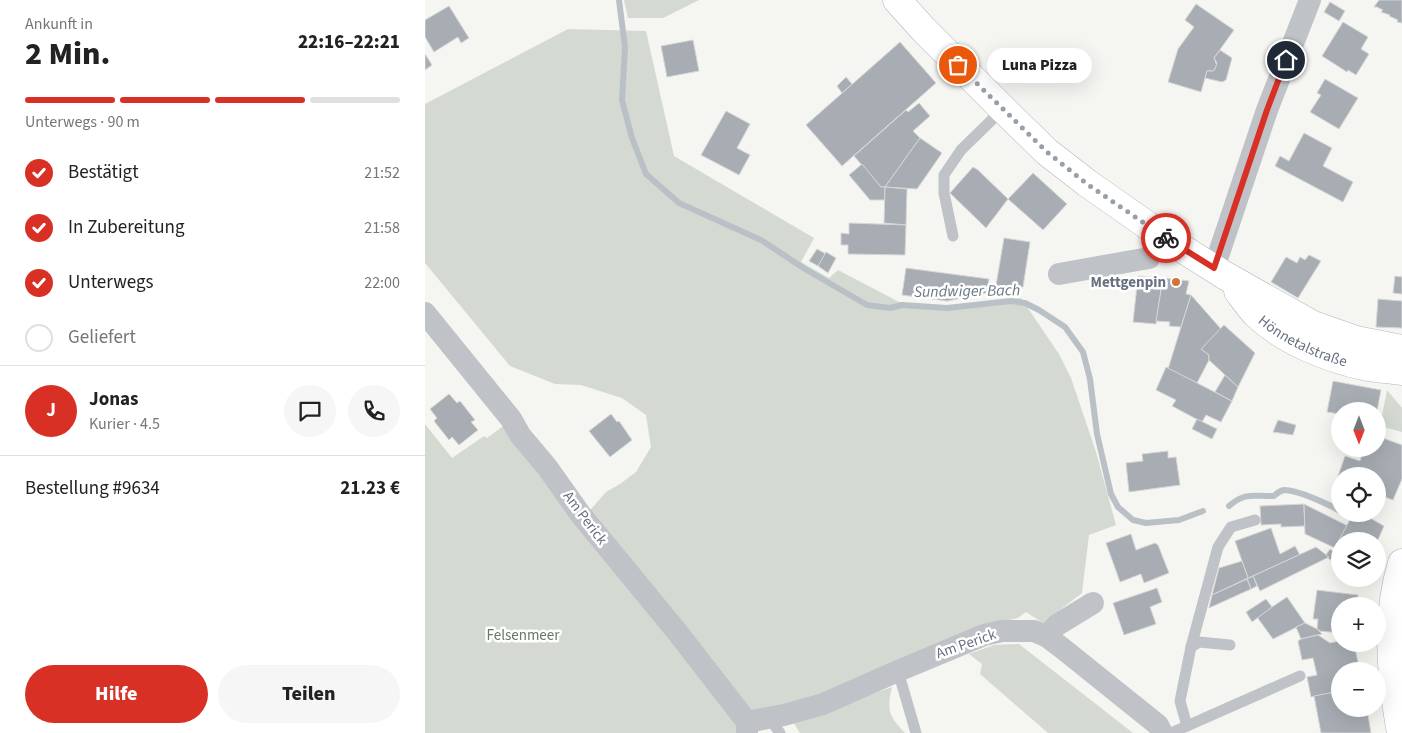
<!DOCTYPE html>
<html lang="de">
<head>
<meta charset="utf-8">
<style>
	body { margin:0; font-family:"Source Sans 3",sans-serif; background:#f6f6f6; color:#222; height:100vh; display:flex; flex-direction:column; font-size:19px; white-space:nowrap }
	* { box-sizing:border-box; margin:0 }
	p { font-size:16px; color:#767676 }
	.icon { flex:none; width:28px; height:28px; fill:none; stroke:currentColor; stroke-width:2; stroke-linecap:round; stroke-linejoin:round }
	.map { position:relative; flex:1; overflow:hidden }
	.side { display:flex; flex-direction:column; background:#fff; width:425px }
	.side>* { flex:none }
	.needle { width:32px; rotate:180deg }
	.controls { position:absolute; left:906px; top:402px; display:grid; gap:10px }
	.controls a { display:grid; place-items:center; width:55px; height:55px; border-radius:50%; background:#fff; box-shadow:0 5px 20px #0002; font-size:25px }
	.pin { position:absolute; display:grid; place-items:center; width:42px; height:42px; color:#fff; margin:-21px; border:2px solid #fff; border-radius:50%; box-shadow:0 1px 5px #0007 }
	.courier { position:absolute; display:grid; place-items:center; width:50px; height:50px; margin:-25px; border:4px solid #d93025; border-radius:50%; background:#fff; color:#222; box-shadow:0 1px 6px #0007 }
	.bubble { position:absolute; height:35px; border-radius:18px; background:#fff; box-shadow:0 5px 20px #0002; font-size:16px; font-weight:800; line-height:35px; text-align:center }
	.headline em { font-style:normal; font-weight:800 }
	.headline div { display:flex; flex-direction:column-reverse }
	.headline { display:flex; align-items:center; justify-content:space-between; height:85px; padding:0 25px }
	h1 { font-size:32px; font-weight:800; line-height:38px }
	.bar { display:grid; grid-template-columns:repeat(4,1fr); gap:8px 5px; align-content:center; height:60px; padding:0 25px }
	.bar i { height:6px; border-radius:4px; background:#e0e0e0 }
	.bar .active { background:#d93025 }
	.bar p { grid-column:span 4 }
	.line { display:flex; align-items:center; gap:12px; padding:0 25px; border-top:1px solid #e0e0e0 }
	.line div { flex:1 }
	.round { display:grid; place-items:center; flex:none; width:52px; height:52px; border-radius:26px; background:#f6f6f6 }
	ol { padding:0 25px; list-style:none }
	li { display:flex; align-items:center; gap:15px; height:55px }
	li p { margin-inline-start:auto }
	li .icon { padding:5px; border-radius:50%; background:#d93025; color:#fff; stroke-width:4 }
	li:last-child { color:#767676 }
	li i { width:28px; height:28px; border:2px solid #e0e0e0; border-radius:50% }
	.button { display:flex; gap:10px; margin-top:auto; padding:10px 25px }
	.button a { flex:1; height:58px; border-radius:30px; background:#d93025; color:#fff; font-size:20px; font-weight:800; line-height:58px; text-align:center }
	.button a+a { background:#f6f6f6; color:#222 }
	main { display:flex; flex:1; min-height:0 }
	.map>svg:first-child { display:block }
	.green { fill:#d4dad2 }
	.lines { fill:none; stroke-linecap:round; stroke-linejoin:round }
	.stream { stroke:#bac1c6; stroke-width:6 }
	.building { fill:#a8adb4; stroke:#d6d7d5 }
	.secondary-casing { stroke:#b2b5ba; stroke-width:29 }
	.lane { stroke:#bfc2c6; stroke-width:11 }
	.street { stroke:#bfc2c6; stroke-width:22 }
	.secondary { stroke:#fff; stroke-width:28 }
	.done { stroke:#999fa8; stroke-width:5; stroke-dasharray:0 9 }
	.route { stroke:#d93025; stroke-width:6 }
	.poi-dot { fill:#d07438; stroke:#fff; stroke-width:2 }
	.labels { text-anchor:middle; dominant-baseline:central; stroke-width:5; stroke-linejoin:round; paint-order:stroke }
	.poi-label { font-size:15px; font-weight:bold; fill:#687180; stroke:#fff; text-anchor:end }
	.street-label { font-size:15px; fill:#687180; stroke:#fff }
	.park-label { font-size:15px; fill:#667866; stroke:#fff }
	.water-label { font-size:16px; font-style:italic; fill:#697884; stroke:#fff }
</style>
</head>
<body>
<main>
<section class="side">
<div class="headline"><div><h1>2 Min.</h1><p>Ankunft in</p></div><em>22:16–22:21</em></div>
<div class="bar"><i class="active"></i><i class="active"></i><i class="active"></i><i></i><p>Unterwegs · 90 m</p></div>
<ol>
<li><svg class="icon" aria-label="check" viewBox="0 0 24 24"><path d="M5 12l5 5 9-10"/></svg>Bestätigt<p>21:52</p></li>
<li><svg class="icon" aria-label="check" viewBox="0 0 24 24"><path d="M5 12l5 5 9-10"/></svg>In Zubereitung<p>21:58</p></li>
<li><svg class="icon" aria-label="check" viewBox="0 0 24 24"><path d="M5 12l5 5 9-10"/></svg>Unterwegs<p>22:00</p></li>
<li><i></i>Geliefert</li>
</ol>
<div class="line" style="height:90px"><b class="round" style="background:#d93025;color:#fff">J</b><div><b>Jonas</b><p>Kurier · 4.5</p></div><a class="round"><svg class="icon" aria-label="chat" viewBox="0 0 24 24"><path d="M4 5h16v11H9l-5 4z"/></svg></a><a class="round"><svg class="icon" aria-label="phone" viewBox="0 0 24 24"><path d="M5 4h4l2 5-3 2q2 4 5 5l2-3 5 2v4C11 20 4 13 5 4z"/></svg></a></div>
<div class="line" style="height:65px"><div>Bestellung #9634</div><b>21.23 €</b></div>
<div class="button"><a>Hilfe</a><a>Teilen</a></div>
</section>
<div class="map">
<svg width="977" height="733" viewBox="0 0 977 733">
	<rect width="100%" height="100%" fill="#f5f5f2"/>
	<g class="green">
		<polygon points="199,0 274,0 238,18 203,18"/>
		<polygon points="143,29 221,31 249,156 389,238 376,262 404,278 413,270 474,302 524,306 596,298 634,354 646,378 671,452 691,525 664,535 657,593 618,623 601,612 593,618 557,626 355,716 325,717 161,515 181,492 195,484 211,472 226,447 221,415 197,398 156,385 130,384 85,366 0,263 0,104"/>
		<polygon points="962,390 977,408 977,432 955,426"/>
		<polygon points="0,424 27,458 59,436 62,438 81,424 317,733 0,733"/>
		<polygon points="594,644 708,733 623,733 555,674 557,664 544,654 569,645"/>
		<path d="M467 687C462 710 463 715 480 733H375L368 722Z"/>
	</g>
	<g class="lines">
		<g class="stream">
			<polyline points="194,0 200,47 197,100 207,138 221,174 254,203 336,240 380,269 442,305 465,308 477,305 522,308 586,301 600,303 614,310 640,327 658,352 665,379 672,434 686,494 693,507 708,520 721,523 754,520 778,511"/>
			<path d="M804 506C821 491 829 497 849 496 852 493 854 491 859 490 873 490 903 504 915 511"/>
			<polyline points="920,514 926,518"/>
		</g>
	</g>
	<g class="building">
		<polygon points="954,0 977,0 977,23 972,22 973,20 964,16 965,15 956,12 958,10 952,7 949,7"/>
		<polygon points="905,2 920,11 914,21 899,12"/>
		<polygon points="771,4 809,30 789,58 792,66 788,71 782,71 776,92 743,82 753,49 769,27 760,20"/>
		<polygon points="24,6 44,38 36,43 33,37 9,52 0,37 0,20"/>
		<polygon points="918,22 943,37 936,49 944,54 931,75 923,70 922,72 897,56"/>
		<polygon points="268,40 274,71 242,77 236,46"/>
		<polygon points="475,42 511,83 417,166 381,125"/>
		<polygon points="795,50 807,58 801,80 797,82 780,78 782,71 788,71 790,69 792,63 789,58"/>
		<polygon points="0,54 7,65 0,70"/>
		<polygon points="421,77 427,84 417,93 412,86"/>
		<polygon points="900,79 933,98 914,129 885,112 896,95 892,93"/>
		<polygon points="494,103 505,116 488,131 495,138 460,187 456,187 429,156 481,110 483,112"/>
		<polygon points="301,111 325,124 312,148 325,155 314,175 276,155"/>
		<polygon points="879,133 907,148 898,166 928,182 918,202 850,166 855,156 864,161"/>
		<polygon points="495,138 517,153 492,189 460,187"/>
		<polygon points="437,164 456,187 460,187 460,200 445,200 424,175"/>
		<polygon points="548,167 553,170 583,199 561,228 525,193"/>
		<polygon points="608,173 642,204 618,230 583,199"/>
		<polygon points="460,187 482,189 481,225 459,223"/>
		<polygon points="424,223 481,225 480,255 423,254 423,245 416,245 416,233 424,234"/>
		<polygon points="579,238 605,242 598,287 570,291"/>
		<polygon points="392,249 401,254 393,266 384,261"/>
		<polygon points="401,252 411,258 403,273 393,266"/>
		<polygon points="884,255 896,261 873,298 846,282 861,257 872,263 875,257 880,260"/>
		<polygon points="481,268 564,279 562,293 522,301 477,295"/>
		<polygon points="713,276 738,278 731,324 708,322"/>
		<polygon points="970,276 977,277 977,294 968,293"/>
		<polygon points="738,278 764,281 761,294 766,295 756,327 744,326 745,322 731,321"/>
		<polygon points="766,295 796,329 776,349 784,355 784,360 772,383 743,369"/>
		<polygon points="953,299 977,301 977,328 951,327"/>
		<polygon points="799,325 830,353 813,387 784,360 784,355 776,349"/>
		<polygon points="741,367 807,401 796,422 781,415 777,422 747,406 751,400 731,390"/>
		<polygon points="800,375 813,387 807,401 790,392"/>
		<polygon points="908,381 956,390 952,411 915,411 915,414 902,412"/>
		<polygon points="24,394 32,403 35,401 50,420 46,422 53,430 34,445 27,437 24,440 9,421 12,418 5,409"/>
		<polygon points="186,414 192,422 194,421 207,440 185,457 164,431"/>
		<polygon points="772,419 792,429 787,439 767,429"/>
		<polygon points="853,420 871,425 868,435 848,432"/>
		<polygon points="952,436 977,445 977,479 968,500 952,494 952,476 915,476 915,480 912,479 920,456 935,461 939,449 952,449"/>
		<polygon points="743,451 743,458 751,457 755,485 704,492 701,463 718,461 717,454"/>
		<polygon points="879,504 880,526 856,527 856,524 836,525 835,506"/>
		<polygon points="879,504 923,526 910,548 880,534"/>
		<polygon points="928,514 938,514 959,526 952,542 915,541 915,567 903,558 904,557 901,555 905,549 908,551"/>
		<polygon points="846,528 855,554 870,546 875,555 823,578 810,541"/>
		<polygon points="706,534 711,550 730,543 733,545 744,573 719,583 716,574 695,582 681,543"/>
		<polygon points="891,547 904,557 835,591 828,576"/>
		<polygon points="817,561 823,578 787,595 794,568"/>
		<polygon points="828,576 832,586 826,589 822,579"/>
		<polygon points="822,579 826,589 784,608 787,595"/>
		<polygon points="732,588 737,602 725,607 731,624 699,635 688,603"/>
		<polygon points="892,590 933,595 932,606 915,606 915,633 895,631 892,629 893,619 888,619"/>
		<polygon points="862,597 880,623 848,639 832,617"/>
		<polygon points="841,599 847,607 827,622 821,612"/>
		<polygon points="880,623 892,629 897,634 876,639 871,627"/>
		<polygon points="893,635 905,643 915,641 915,644 929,644 935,671 915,671 915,691 886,697 882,677 892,675 888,658 877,660 873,641 876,639"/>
		<polygon points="915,691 915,709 942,709 946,733 896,733 889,696"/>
	</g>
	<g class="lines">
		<defs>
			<g id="secondary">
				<polyline points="472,0 498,29 578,109 622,152 662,183 739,237 799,275 888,325 931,340 977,349"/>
				<path id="s1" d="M813 291C819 299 825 308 832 315 861 342 904 359 943 367 954 369 966 369 977 371"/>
				<path d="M976 733C966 676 960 619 977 563"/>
			</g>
		</defs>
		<use href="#secondary" class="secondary-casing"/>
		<g class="lane">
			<polyline points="528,236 519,193 519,175 536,150 578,109"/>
			<polyline points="766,647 793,547 806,527 830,520"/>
			<polyline points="473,671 491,733"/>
			<polyline points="344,718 355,733"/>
			<polyline points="762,726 755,701 766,647 774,642 805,645"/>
			<polyline points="746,733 875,676"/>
		</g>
		<g class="street">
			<polyline points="789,268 842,110 885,0"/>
			<polyline points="634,274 724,258 739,237"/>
			<polyline points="0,313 86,419 95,435 122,467 156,515 253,633 322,722 322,733"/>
			<polyline points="621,636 632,625 668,603"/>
			<polyline points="322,722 359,715 398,704 473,671 559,635 577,631 609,631 621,636 637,648 733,725 737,733"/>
		</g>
		<use href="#secondary" class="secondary"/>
	</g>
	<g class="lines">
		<polyline class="done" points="533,65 622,152 662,184 741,238"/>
		<polyline class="route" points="741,238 789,268 842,110 861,60"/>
	</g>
	<circle class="poi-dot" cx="751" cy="282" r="5"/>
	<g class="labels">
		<g class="poi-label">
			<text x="741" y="282">Mettgenpin</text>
		</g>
		<g class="street-label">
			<text stroke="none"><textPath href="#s1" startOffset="84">Hönnetalstraße</textPath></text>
			<text transform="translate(160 518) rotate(53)">Am Perick</text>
			<text transform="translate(541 644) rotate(-19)">Am Perick</text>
		</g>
		<g class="park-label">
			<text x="98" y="635">Felsenmeer</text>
		</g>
		<g class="water-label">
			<text transform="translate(542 291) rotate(-1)">Sundwiger Bach</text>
		</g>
	</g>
</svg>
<div class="controls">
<a><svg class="needle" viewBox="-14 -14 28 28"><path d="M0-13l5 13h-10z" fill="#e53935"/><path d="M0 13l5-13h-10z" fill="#767676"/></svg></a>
<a><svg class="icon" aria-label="locate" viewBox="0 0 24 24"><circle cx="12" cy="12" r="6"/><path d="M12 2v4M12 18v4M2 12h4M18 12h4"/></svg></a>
<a><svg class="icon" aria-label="layers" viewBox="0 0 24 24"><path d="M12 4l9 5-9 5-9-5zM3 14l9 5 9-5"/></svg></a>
<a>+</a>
<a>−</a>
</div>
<div class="pin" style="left:533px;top:65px;background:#ea580c"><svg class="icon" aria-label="bag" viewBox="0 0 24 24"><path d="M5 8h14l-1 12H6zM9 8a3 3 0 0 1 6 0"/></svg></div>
<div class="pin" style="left:861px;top:60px;background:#1f2937"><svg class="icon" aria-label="home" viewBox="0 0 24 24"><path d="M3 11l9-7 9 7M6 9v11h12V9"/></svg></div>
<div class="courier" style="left:741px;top:238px"><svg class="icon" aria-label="bike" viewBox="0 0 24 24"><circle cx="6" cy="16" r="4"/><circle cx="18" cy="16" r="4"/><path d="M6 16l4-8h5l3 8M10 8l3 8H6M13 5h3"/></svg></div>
<div class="bubble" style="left:562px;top:48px;width:105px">Luna Pizza</div>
</div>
</main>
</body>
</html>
